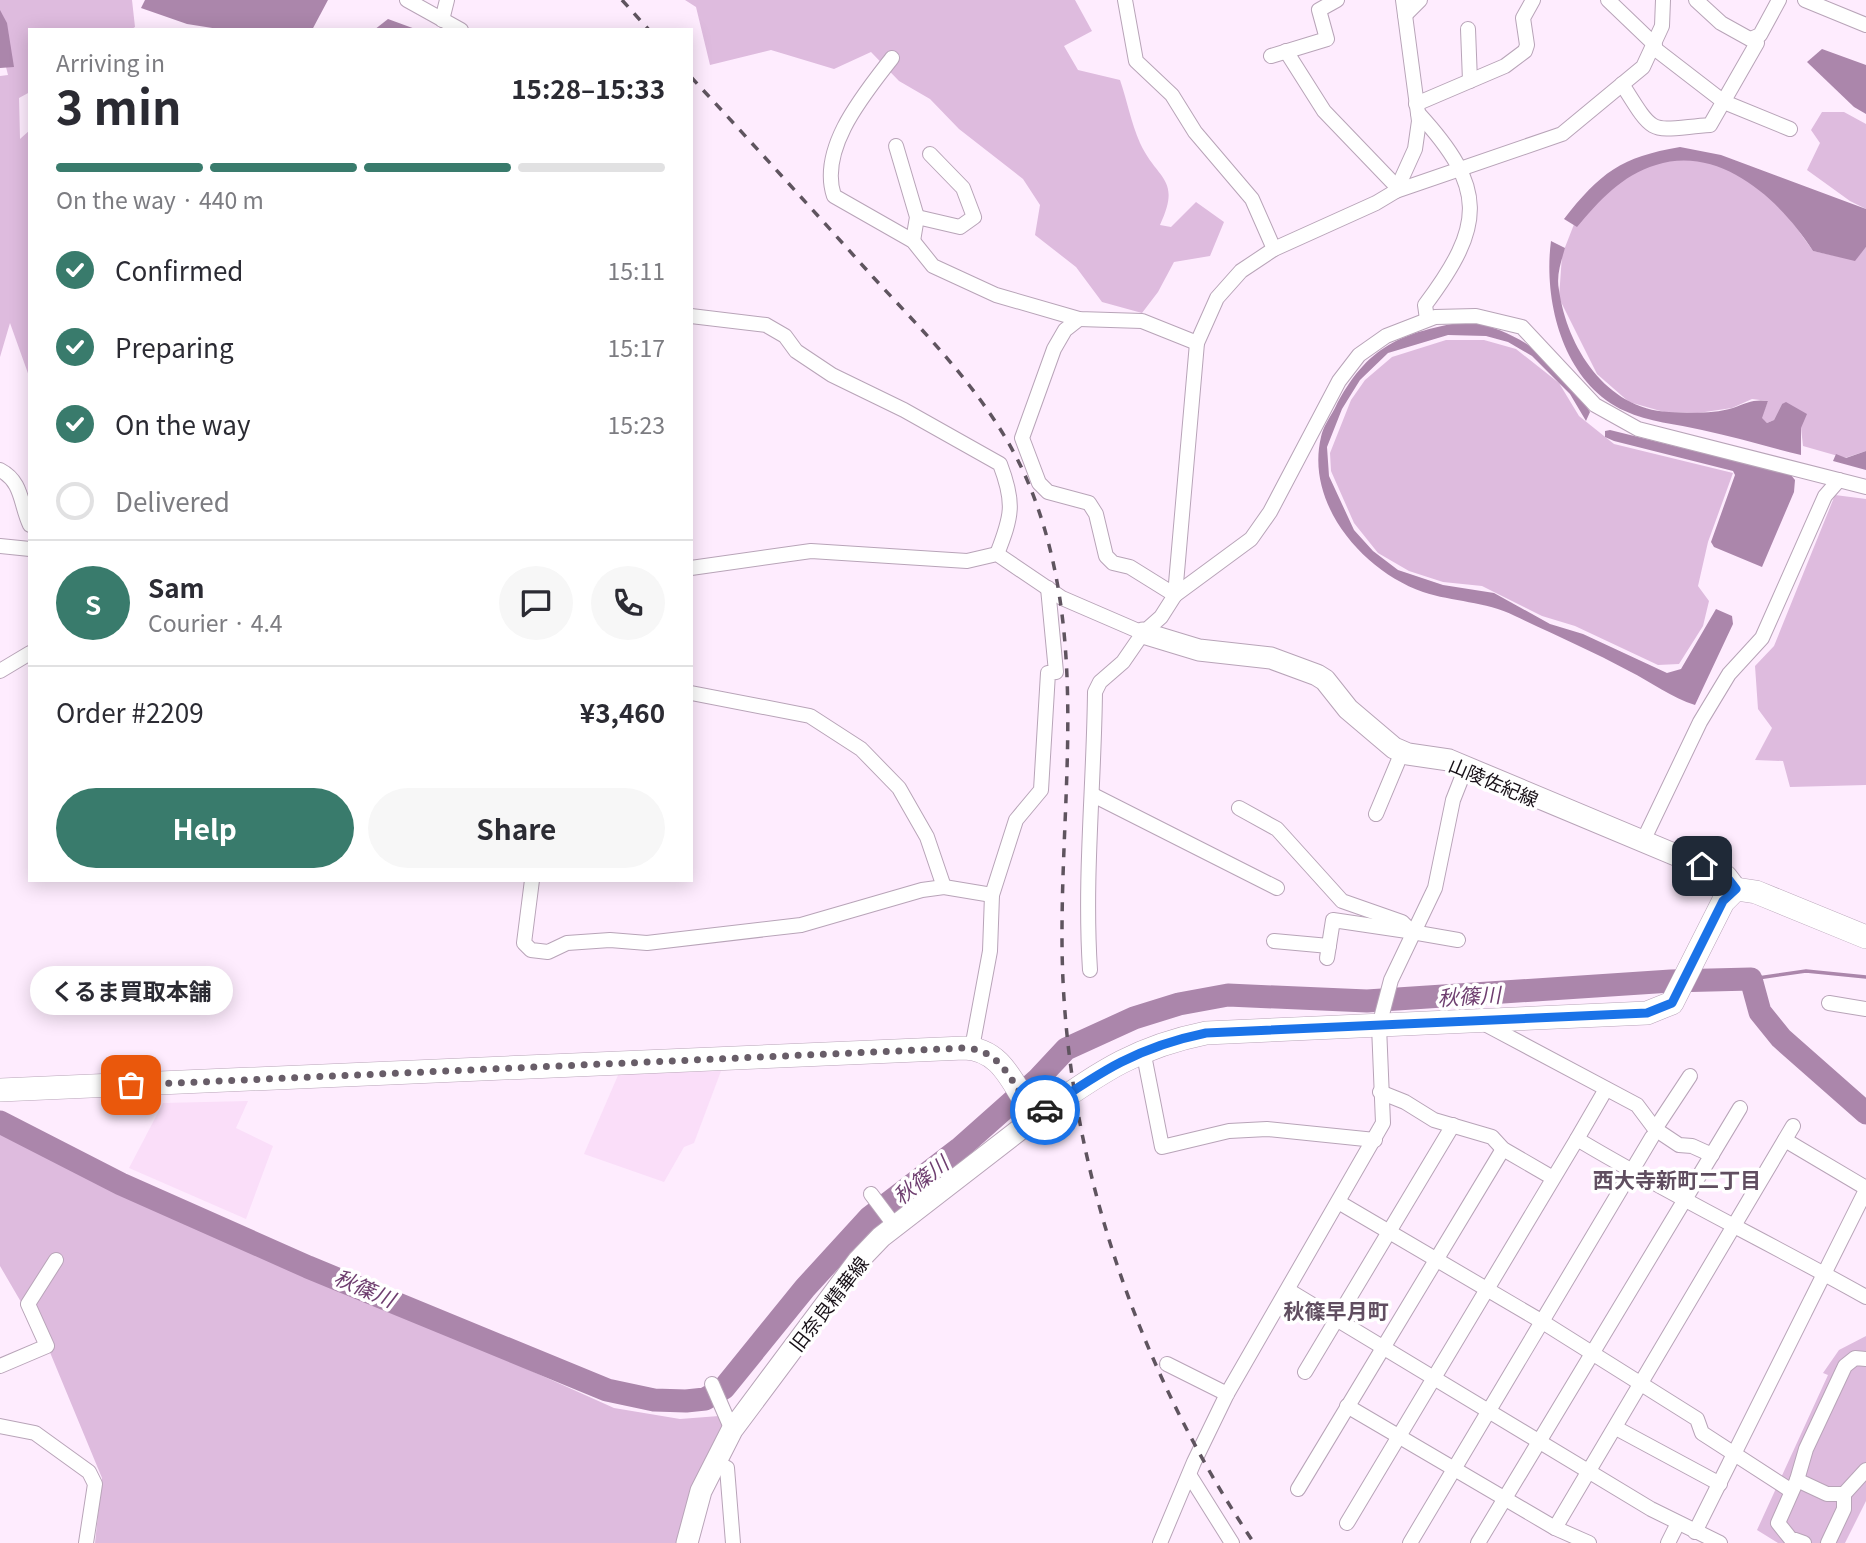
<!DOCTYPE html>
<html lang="en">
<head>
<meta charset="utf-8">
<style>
	body { margin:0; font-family:Georgia,"Noto Sans JP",serif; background:#f7f7f7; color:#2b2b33; height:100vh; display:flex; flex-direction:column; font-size:26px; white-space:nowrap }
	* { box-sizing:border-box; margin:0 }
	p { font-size:23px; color:#7c7c81 }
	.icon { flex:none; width:38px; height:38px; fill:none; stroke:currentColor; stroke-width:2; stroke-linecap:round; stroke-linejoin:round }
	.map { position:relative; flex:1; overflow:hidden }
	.panel { position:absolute; left:28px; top:28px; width:665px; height:854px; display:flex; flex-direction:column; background:#fff; border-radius:0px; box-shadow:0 4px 18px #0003 }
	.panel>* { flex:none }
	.pin { position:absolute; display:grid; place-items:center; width:60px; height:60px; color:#fff; margin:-30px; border-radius:14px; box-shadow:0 4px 10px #0006 }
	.courier { position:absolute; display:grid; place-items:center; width:70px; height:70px; margin:-35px; border:5px solid #1a73e8; border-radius:50%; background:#fff; color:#222; box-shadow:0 2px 9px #0007 }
	.bubble { position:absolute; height:49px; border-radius:24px; background:#fff; box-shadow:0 4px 18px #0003; font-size:23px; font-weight:700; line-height:49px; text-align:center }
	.headline em { font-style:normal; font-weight:700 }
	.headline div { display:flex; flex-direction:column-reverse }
	.headline { display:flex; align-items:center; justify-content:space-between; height:119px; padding:0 28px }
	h1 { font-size:46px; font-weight:700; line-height:52px }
	.bar { display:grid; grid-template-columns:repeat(4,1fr); gap:10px 7px; align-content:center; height:84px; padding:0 28px }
	.bar i { height:9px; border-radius:5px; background:#e1e1e2 }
	.bar .selected { background:#397b6c }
	.bar p { grid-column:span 4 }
	.line { display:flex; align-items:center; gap:18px; padding:0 28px; border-top:2px solid #e1e1e2 }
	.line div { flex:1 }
	.round { display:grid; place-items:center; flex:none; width:74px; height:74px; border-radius:37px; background:#f7f7f7 }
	ol { padding:0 28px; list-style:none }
	li { display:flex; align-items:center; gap:21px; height:77px }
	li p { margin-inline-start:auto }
	li .icon { padding:7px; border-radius:50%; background:#397b6c; color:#fff; stroke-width:4 }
	li:last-child { color:#7c7c81 }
	li i { width:38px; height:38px; border:4px solid #e1e1e2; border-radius:50% }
	.cta { display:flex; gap:14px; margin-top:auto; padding:14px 28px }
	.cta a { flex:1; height:80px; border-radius:42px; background:#397b6c; color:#fff; font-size:28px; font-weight:700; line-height:80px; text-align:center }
	.cta a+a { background:#f7f7f7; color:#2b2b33 }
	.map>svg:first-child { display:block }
	.built { fill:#fadef9 }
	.green { fill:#debbde }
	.water { fill:#ab86ab }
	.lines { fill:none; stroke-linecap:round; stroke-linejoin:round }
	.stream { stroke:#ab86ab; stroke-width:3.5 }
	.river { stroke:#ab86ab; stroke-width:23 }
	.street-casing { stroke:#b8a4b8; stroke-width:16 }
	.secondary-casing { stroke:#b8a4b8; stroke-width:23 }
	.primary-casing { stroke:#b8a4b8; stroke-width:24 }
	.street { stroke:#fff; stroke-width:14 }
	.secondary { stroke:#fff; stroke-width:21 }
	.primary { stroke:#fff; stroke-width:23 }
	.rail { stroke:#5f545f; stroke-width:3.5; stroke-dasharray:9 9; stroke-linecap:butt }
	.done { stroke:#685d68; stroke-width:7; stroke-dasharray:0 12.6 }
	.route { stroke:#1a73e8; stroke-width:9 }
	.labels { text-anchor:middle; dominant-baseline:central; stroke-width:7; stroke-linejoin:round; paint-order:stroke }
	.street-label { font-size:19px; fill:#171017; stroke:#fff }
	.water-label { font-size:21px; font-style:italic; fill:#6f3f70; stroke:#fff }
	.neighbourhood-label { font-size:21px; font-weight:bold; fill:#604e60; stroke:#fff }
</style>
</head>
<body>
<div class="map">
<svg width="1866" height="1543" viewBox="0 0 1866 1543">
	<rect width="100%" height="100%" fill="#feecfe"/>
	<g class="built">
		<polygon points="721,1071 694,1143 684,1147 664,1182 584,1154 619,1073"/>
		<polygon points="248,1101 236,1128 273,1146 246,1219 129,1168 163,1103"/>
	</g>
	<g class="green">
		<polygon points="0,0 132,0 135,27 130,30 30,30 30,92 19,98 20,139 30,130 30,379 10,323 0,357 0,76 8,75 0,43"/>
		<path d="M685 0H1075L1092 31 1064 46 1078 70 1120 80C1127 100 1131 123 1140 143 1157 180 1182 178 1160 225L1171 227 1196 202 1224 222 1210 256 1174 262 1158 292 1142 313 1102 302 1076 267 1035 235 1040 205 1023 179 959 129 930 99 899 81 871 52 834 69 771 50 710 65 696 7Z"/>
		<polygon points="1822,112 1844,112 1866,124 1866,209 1850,201 1807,170 1820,143 1811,130"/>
		<polygon points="1684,155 1757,172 1813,251 1855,260 1866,247 1866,451 1845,458 1803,446 1801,428 1782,404 1774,420 1767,423 1761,418 1768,401 1752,399 1732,408 1698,413 1664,412 1629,402 1597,374 1559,298 1562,255 1580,209 1622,175"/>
		<polygon points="1446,340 1484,340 1516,349 1559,383 1579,416 1614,444 1733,473 1708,542 1698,586 1709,601 1703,626 1679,664 1658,665 1575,626 1542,616 1482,586 1443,582 1409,571 1378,553 1354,523 1331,471 1330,453 1351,400 1365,380 1392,357"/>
		<polygon points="1835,495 1866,499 1866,785 1790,787 1783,761 1755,760 1772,728 1758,709 1755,666 1774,646"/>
		<polygon points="0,1127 86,1172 614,1408 680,1419 719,1416 727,1427 679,1543 95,1543 102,1478 49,1350 0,1266"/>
		<polygon points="1866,1336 1866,1501 1845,1543 1778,1543 1757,1530 1828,1375 1823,1373 1839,1350"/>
	</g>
	<g class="water">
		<polygon points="145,0 328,0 312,30 225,30 187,24 141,8"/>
		<polygon points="0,10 7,23 14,67 0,68"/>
		<polygon points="388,19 418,30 374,30"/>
		<polygon points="1822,49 1866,65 1866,114 1854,107 1807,62"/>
		<path d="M1680 147 1721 155 1866 209V247L1855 261 1813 251C1782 202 1721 144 1656 165 1622 175 1599 201 1577 227L1564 219C1600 173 1621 157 1680 147Z"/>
		<path d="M1551 241 1565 248C1561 262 1556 276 1559 290 1567 347 1606 409 1669 412 1689 413 1713 414 1733 408 1747 403 1753 399 1768 401L1762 418 1767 423 1774 420 1782 404 1786 402 1807 414 1801 428V455C1768 447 1735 437 1702 430 1677 424 1648 422 1625 411 1563 383 1543 301 1551 241Z"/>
		<path d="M1469 321C1527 334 1559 363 1590 412L1586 421 1570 394 1532 356 1508 342 1486 336 1448 335 1388 353 1360 380 1342 409 1327 447 1329 476 1354 530 1373 551 1398 570 1443 585 1494 593 1550 624 1583 634 1667 673 1681 669 1716 609 1732 616 1733 624 1695 705C1672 698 1651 682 1629 671 1592 651 1553 634 1515 616 1485 601 1453 602 1423 592 1363 571 1305 504 1321 437 1323 427 1330 417 1335 408 1367 345 1402 332 1469 321Z"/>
		<polygon points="1610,430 1791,475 1795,480 1794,492 1762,567 1714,547 1711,542 1735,475 1733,471 1614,441 1605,437 1605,431"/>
		<polygon points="1866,451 1866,470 1833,461 1836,454 1846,458"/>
	</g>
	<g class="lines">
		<polyline class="stream" points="1751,979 1806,971 1866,977"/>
		<polyline class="river" points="0,1122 121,1184 308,1267 607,1390 654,1400 686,1401 705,1399 724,1388 805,1288 869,1218 959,1149 1038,1079 1066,1049 1134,1018 1179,1004 1228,995 1367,1001 1671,981 1751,979 1760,1012 1781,1038 1866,1113"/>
		<defs>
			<g id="street">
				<polyline points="407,0 461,30"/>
				<polyline points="1125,0 1136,61 1172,95 1195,132 1252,199 1274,249"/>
				<polyline points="1608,0 1655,45"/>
				<polyline points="1805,0 1866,25"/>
				<polyline points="1405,15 1420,0"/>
				<polyline points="442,20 447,0"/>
				<polyline points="1468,29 1470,81"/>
				<polyline points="1751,39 1760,35 1779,0"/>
				<polyline points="1654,48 1724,102 1790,129"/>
				<polyline points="1286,51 1324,111 1397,187"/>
				<polyline points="1271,56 1327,39 1319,10 1337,0"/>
				<path d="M892 58C865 93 818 148 834 196L913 241 933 266 996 295 1079 319 1142 321 1197 343"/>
				<path d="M1622 84C1656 138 1648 130 1710 125L1757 43 1721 23 1696 0"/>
				<polyline points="1416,104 1505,66 1525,51 1527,45 1523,18 1533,0"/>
				<path d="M1418 113C1487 188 1485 225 1425 305L1427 319"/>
				<polyline points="896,146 917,217 913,241"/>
				<polyline points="1396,191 1562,134 1643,67 1662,26 1663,0"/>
				<polyline points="917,217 960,227 974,217 963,188 930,154"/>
				<path d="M691 316 766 325 785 336 796 351 832 375 904 410 1000 464C1015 503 1012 516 997 554"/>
				<polyline points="1079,319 1065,330 1054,349 1022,438 1039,483 1048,492 1089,503 1096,514 1106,556 1113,563 1130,567 1175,595 1251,539 1270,512 1339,381 1359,355 1386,336 1435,317 1476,316 1522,327 1595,405 1638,429 1866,487"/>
				<path d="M0 470C23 482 20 504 30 525"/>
				<polyline points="0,546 30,549"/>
				<polyline points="691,568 811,551 967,561 997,554 1062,598 1143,633"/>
				<polyline points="0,671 30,653"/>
				<polyline points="691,693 810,716 861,749 899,788 927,837 944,887"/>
				<polyline points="1093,795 1277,888"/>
				<polyline points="1239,808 1277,829 1342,901 1402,922 1412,932 1458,940"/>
				<polyline points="1376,814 1402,752"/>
				<polyline points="1643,841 1700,722 1729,674 1762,638 1825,496 1839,480"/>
				<polyline points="532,880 524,943 531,950 548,952 567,943 610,940 647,943 801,925 922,890 944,887 992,895"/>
				<polyline points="1274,941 1329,946"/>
				<polyline points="1327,958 1333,920 1407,931"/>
				<path d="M1090 970C1084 878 1094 785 1095 692L1100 682 1123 662 1143 633 1161 617 1175 595 1197 343 1217 298 1241 271 1274 249 1376 203 1396 191 1415 149 1419 121 1403 0"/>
				<polyline points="1829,1003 1866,1009"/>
				<polyline points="1483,1023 1637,1105 1655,1129 1679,1145 1692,1146 1712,1155"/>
				<polyline points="972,1048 990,951 992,895 1016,820 1041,790 1048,673 1056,672 1048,588"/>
				<polyline points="1143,1050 1162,1147 1229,1131 1267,1129 1375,1140"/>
				<polyline points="1380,1092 1405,1102 1434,1120 1492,1137 1503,1149 1553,1178"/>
				<polyline points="1655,1129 1690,1076"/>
				<polyline points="1577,1139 1606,1089"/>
				<polyline points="1785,1140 1866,1188"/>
				<polyline points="871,1194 895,1226"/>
				<polyline points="1340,1203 1541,1321 1697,1419 1702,1433 1790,1490"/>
				<polyline points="1288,1290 1651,1509 1720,1543"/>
				<polyline points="1167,1364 1227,1394"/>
				<polyline points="0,1366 47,1346 28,1304 56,1260"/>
				<polyline points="1305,1372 1453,1125"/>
				<polyline points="712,1384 732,1430"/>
				<polyline points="1347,1406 1555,1528 1589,1543"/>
				<polyline points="0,1426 35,1433 89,1472 95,1484 86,1543"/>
				<polyline points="1616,1428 1720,1484"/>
				<polyline points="715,1462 727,1468 733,1543"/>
				<polyline points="1190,1476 1232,1543"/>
				<polyline points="1797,1480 1827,1494 1844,1494 1866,1470"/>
				<polyline points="1298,1489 1503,1149"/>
				<path d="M1347 1523 1577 1139C1672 1196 1770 1243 1866 1297"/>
				<polyline points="1555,1528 1793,1126"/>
				<polyline points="1695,1532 1866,1190"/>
				<polyline points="1160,1543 1194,1462 1227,1394 1383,1123 1379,1026 1391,980 1435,888 1453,800 1466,767"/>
				<polyline points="1410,1543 1652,1137"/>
				<polyline points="1478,1543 1740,1108"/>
				<polyline points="1668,1543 1678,1523"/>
				<polyline points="1804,1543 1790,1538 1778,1523 1797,1480 1806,1449 1845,1366 1855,1358 1866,1359"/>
				<polyline points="1828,1543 1844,1509 1844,1494"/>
			</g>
			<g id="secondary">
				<polyline points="1143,633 1199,650 1271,658 1317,675 1325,680 1348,709 1394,748 1408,754 1449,760 1726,876 1736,889"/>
				<polyline points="687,1543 701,1491 732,1430 858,1261 881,1237 1036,1117"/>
			</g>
			<path id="primary" d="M0 1090 964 1048C1005 1049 1014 1090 1036 1117 1097 1075 1132 1048 1206 1033L1647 1013 1672 1003 1723 902 1736 889 1756 892 1866 937"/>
		</defs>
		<use href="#street" class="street-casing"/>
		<use href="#secondary" class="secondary-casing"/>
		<use href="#primary" class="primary-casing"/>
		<use href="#street" class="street"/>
		<use href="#secondary" class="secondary"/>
		<use href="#primary" class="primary"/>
		<g class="rail">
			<polyline points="622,0 649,30"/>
			<path d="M691 77C752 143 813 210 873 277 932 341 997 405 1030 487 1088 631 1062 782 1062 933 1061 1148 1135 1366 1254 1543"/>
		</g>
	</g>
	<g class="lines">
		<path class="done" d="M131 1085 964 1048C1005 1049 1014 1090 1036 1117L1045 1110"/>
		<path class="route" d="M1045 1110C1101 1071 1138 1047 1206 1033L1647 1013 1672 1003 1723 901 1736 889 1726 876 1702 866"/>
	</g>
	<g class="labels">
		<g class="street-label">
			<text transform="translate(1494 781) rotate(23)">山陵佐紀線</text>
			<text transform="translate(828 1303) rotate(-52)">旧奈良精華線</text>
		</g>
		<g class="water-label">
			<text transform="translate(1469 995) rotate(-3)">秋篠川</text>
			<text transform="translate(920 1179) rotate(-38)">秋篠川</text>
			<text transform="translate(365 1287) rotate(23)">秋篠川</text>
		</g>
		<g class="neighbourhood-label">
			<text x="1677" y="1179">西大寺新町二丁目</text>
			<text x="1336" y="1310">秋篠早月町</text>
		</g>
	</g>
</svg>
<div class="pin" style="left:131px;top:1085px;background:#ea580c"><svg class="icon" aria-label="bag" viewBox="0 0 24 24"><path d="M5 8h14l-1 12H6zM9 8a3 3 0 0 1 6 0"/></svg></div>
<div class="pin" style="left:1702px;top:866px;background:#1f2937"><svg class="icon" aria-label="home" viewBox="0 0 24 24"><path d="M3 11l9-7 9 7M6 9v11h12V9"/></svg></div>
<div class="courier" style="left:1045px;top:1110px"><svg class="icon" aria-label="car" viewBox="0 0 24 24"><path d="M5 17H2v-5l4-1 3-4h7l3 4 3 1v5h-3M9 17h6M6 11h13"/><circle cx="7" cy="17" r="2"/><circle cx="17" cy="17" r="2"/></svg></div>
<div class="bubble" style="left:30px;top:966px;width:203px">くるま買取本舗</div>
<section class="panel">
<div class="headline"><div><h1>3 min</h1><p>Arriving in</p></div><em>15:28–15:33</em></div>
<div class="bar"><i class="selected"></i><i class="selected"></i><i class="selected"></i><i></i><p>On the way · 440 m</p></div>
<ol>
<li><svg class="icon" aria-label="check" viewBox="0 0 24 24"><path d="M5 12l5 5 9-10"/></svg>Confirmed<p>15:11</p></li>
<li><svg class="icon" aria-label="check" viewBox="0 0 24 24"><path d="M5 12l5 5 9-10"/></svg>Preparing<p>15:17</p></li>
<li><svg class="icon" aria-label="check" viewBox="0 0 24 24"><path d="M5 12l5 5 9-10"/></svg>On the way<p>15:23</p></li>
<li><i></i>Delivered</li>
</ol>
<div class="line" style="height:126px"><b class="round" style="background:#397b6c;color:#fff">S</b><div><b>Sam</b><p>Courier · 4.4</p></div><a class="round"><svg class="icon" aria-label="chat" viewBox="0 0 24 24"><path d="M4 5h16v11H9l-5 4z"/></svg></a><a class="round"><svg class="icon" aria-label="phone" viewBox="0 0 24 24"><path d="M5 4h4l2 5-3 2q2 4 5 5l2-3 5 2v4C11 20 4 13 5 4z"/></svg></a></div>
<div class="line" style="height:91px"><div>Order #2209</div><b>¥3,460</b></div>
<div class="cta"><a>Help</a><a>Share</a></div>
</section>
</div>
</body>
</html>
